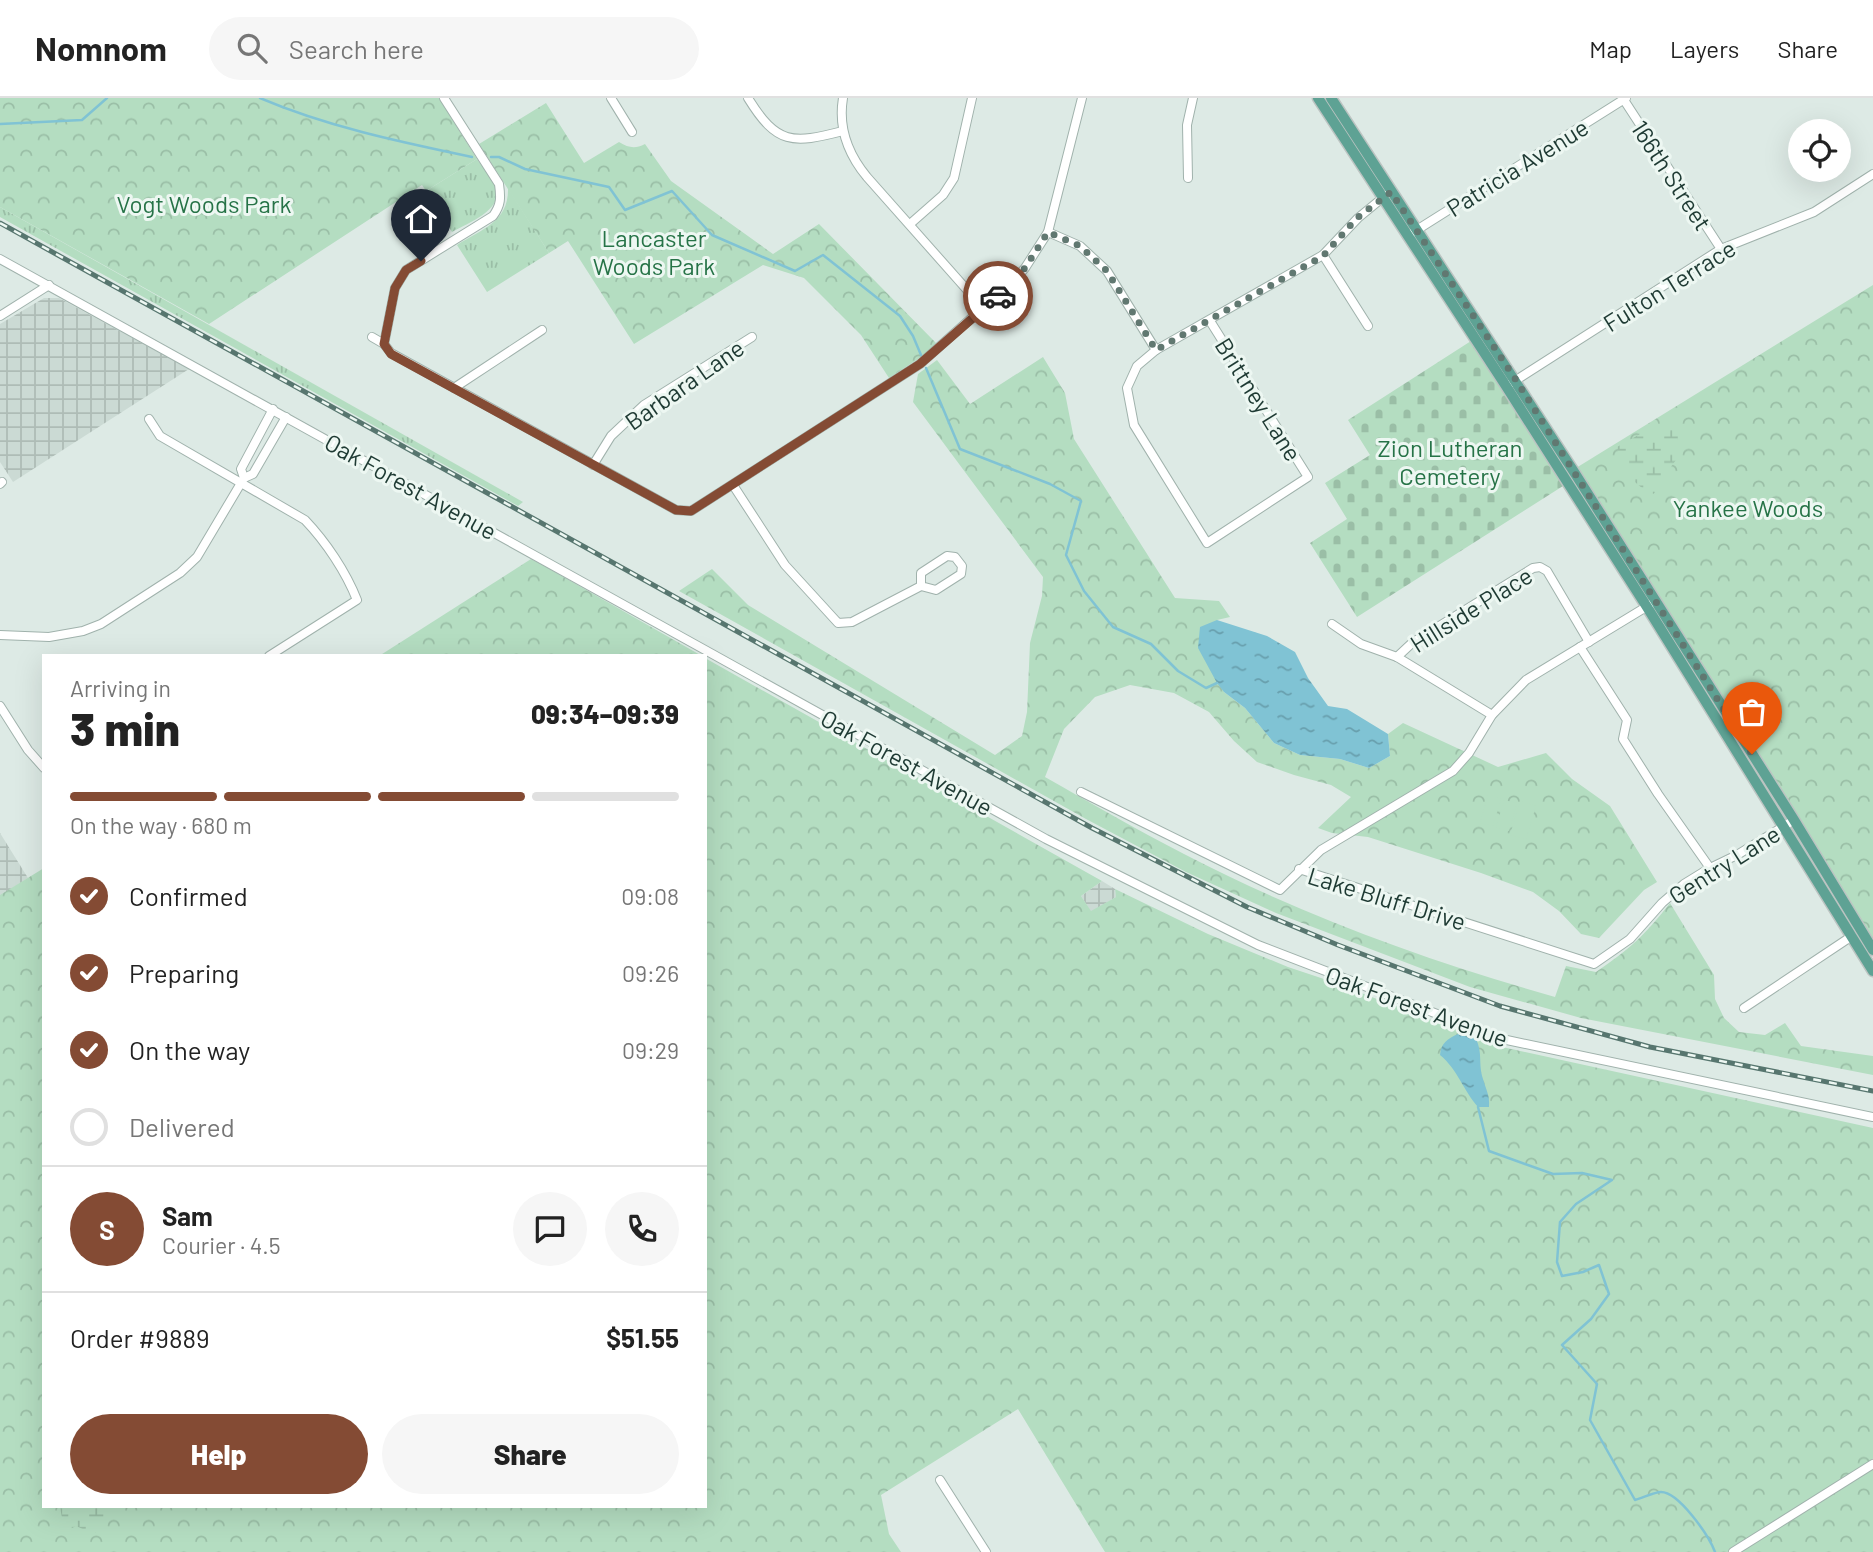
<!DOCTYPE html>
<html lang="en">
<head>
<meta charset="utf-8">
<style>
	body { margin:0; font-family:Barlow,sans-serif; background:#f6f6f6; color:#222; height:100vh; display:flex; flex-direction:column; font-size:26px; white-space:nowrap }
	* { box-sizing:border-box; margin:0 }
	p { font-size:23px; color:#767676 }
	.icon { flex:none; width:38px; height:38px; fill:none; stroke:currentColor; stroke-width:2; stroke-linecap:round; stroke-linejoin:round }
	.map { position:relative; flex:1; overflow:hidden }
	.panel { position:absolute; left:42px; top:556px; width:665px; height:854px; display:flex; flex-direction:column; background:#fff; border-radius:0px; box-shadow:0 7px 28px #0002 }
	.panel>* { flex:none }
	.controls { position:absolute; left:1788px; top:21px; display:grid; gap:14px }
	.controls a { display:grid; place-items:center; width:63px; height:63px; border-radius:50%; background:#fff; box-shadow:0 7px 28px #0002; font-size:35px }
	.pin { position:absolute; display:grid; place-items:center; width:60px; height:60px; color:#fff; margin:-72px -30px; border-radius:50% 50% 50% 0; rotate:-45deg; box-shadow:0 0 7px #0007 }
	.pin .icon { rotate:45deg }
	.courier { position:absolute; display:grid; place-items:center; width:70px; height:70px; margin:-35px; border:5px solid #844b34; border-radius:50%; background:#fff; color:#222; box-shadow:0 2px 9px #0007 }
	.overview em { font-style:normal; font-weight:800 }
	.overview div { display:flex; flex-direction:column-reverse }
	.overview { display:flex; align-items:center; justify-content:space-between; height:119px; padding:0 28px }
	h1 { font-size:46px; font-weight:800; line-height:52px }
	.bar { display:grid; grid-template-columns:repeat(4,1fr); gap:10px 7px; align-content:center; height:84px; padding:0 28px }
	.bar i { height:9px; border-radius:5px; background:#e0e0e0 }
	.bar .on { background:#844b34 }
	.bar p { grid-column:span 4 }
	.line { display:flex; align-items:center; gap:18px; padding:0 28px; border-top:2px solid #e0e0e0 }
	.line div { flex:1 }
	.round { display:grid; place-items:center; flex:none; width:74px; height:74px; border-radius:37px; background:#f6f6f6 }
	ol { padding:0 28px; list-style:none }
	li { display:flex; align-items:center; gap:21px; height:77px }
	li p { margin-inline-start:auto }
	li .icon { padding:7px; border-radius:50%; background:#844b34; color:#fff; stroke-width:4 }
	li:last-child { color:#767676 }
	li i { width:38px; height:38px; border:4px solid #e0e0e0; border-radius:50% }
	.cta { display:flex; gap:14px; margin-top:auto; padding:14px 28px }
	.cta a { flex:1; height:80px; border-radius:42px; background:#844b34; color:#fff; font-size:28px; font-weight:800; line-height:80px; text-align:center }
	.cta a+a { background:#f6f6f6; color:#222 }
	header { display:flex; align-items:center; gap:42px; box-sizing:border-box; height:98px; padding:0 35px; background:#fff; border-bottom:2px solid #e0e0e0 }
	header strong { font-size:33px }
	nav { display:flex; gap:38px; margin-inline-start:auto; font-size:24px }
	.search { width:490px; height:63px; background:#f6f6f6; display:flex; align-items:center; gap:18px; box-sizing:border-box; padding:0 24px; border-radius:38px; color:#767676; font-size:26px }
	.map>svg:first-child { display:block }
	.industrial { fill:url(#industrial-grid) }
	.grass { fill:url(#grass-tufts) }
	.forest { fill:url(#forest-crowns) }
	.wetland { fill:url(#wetland-marsh) }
	.cemetery { fill:url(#cemetery-stones) }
	.garden { fill:#b4ddc1 }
	.water { fill:url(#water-ripples) }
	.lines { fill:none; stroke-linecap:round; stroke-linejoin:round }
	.stream { stroke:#80c3d4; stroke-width:2.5 }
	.minor-casing { stroke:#a0b2ac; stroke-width:10 }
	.major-casing { stroke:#bcc4c2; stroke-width:13 }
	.minor { stroke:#fff; stroke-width:8 }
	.major { stroke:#5ea294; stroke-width:10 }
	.rail-casing { stroke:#57766f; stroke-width:5 }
	.rail { stroke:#edf7f2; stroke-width:2.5; stroke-dasharray:8; stroke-linecap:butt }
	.done { stroke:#617871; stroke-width:7; stroke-dasharray:0 12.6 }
	.route { stroke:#844b34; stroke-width:9 }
	.labels { text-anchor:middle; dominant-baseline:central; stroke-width:6; stroke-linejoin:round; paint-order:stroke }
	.street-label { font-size:24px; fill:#1e3a33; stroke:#edf7f2 }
	.park-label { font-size:24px; fill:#267347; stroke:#edf7f2 }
</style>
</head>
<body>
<header>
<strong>Nomnom</strong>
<div class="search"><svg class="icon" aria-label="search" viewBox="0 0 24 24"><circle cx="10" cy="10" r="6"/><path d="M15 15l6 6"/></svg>Search here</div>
<nav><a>Map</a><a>Layers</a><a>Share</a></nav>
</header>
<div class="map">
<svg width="1873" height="1454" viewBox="0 0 1873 1454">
	<defs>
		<pattern id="industrial-grid" width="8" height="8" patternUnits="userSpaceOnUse" patternTransform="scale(1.75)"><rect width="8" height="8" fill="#cbdad4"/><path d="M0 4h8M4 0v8" fill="none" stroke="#aebcb6"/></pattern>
		<pattern id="grass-tufts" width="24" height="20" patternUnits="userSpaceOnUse" patternTransform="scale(1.75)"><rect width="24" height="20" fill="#b4ddc1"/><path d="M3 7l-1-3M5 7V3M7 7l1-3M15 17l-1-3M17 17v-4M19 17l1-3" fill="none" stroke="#9abea6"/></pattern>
		<pattern id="forest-crowns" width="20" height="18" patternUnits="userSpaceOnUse" patternTransform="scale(1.75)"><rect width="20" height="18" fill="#b4ddc1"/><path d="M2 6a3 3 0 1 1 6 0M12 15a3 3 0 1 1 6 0" fill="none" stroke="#9abea6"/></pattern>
		<pattern id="wetland-marsh" width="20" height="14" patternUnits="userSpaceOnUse" patternTransform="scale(1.75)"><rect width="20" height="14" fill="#b4ddc1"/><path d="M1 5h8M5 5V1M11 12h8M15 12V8" fill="none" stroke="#9abea6"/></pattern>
		<pattern id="cemetery-stones" width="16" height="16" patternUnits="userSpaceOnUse" patternTransform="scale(1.75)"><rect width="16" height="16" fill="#b4ddc1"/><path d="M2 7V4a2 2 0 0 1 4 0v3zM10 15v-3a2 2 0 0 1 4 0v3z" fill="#9abea6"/></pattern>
		<pattern id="water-ripples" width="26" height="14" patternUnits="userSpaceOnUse" patternTransform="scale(1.75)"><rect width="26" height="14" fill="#80c3d4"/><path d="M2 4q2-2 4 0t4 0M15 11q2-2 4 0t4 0" fill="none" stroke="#689fad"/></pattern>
	</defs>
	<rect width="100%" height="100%" fill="#ddeae5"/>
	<g class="industrial">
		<polygon points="44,200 59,200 189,271 13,384 0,364 0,226"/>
		<polygon points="0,735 28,780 0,798"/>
		<polygon points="1102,783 1115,791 1116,799 1091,814 1081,798"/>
	</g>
	<g class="grass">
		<path d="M477 61C483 70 493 80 496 90 503 112 468 125 452 134L426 93Z"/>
		<path d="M508 90 549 155 487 194 457 147C482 131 509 124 508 90Z"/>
		<polygon points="0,109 523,404 518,408 0,119"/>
	</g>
	<g class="forest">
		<polygon points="0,0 439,0 477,61 426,93 422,87 209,226 0,109"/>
		<path d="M546 5 584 65 619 44C629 50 635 51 645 46L671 83 773 156 819 126 936 245 924 257 889 280 861 237 804 180 763 167 634 246 568 143 549 155 479 46Z"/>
		<polygon points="1873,187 1873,844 1576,370"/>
		<path d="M1043 259 1065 295 1074 341 1175 500 1219 503 1230 519 1217 522 1224 594 1245 610 1274 645 1300 657 1340 661 1369 670 1390 658 1388 636 1403 625 1498 669 1546 655 1572 681 1610 708 1657 784 1644 792 1599 840 1581 836 1559 813 1533 794 1481 775 1368 739 1332 735 1318 730 1351 699 1331 687 1294 677 1257 664 1234 643 1209 614 1174 595 1130 587 1095 599 1064 631 1045 679C1091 705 1137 732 1184 756 1301 817 1428 863 1555 899L1566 868 1596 874C1630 851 1645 837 1670 805L1714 877 1715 901 1724 920 1739 934 1765 937 1785 925 1801 948 1873 958V977L1581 920 1470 889 1276 815 1186 774 1086 721 679 493 712 471 748 507 995 657 1022 638 1027 614 1030 545 1042 498 1043 479 913 304 918 276 937 262 970 306Z"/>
		<polygon points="531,461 546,469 702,558 379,558"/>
		<polygon points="705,560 1102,783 1081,798 1091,813 1116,799 1115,791 1208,836 1288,869 1330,883 1502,949 1873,1030 1873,1454 1105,1454 1018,1311 881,1397 889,1436 901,1454 0,1454 0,797 44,770 44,1409 705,1409"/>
	</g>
	<g class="wetland">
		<path d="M1664 327 1672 328 1678 336 1676 362 1667 374 1659 392 1653 396C1633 387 1621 371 1617 349L1649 331 1658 334Z"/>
		<path d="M60 1409H121C107 1419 107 1426 94 1436L76 1428 70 1431 63 1425Z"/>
	</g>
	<polygon class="cemetery" points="1471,243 1563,388 1357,519 1310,445 1347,421 1325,385 1370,357 1348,322"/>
	<g class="garden">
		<polygon points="1488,697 1501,701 1493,728 1480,725"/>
		<polygon points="1504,702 1517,705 1509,733 1496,729"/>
		<polygon points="1520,703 1536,708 1526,741 1510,737"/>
	</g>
	<g class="water">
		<polygon points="1217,522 1267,538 1295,554 1308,580 1328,608 1347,611 1388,636 1390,658 1369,670 1340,661 1300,657 1274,645 1245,610 1224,594 1217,585 1198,550 1200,529"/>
		<path d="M1458 936 1476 941C1483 956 1478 965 1483 981 1486 992 1490 997 1489 1009H1478C1463 992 1458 972 1440 957 1441 945 1447 941 1458 936Z"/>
	</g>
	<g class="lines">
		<g class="stream">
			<path d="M260 0C328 29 401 44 472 59"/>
			<polyline points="0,26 82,22 107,0"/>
			<polyline points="491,59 499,59 525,71 609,89 625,112 672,93 712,137 795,173 823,157 900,218 913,238 921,257"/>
			<polyline points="926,270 960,351 1050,386 1081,403 1066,457 1084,493 1113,529 1151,546 1178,573 1206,590 1217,585"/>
			<path d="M1478 1009 1489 1053 1553 1076 1582 1075 1612 1082 1576 1106 1560 1124 1557 1164 1562 1178 1583 1174 1599 1167 1609 1196 1591 1221 1562 1247 1597 1286 1590 1322 1635 1402C1643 1400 1654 1394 1661 1394 1679 1394 1709 1438 1715 1454"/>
		</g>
		<defs>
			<g id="minor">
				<polyline points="611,0 632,34"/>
				<path d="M748 0C777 47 792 46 843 33"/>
				<path d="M843 0C838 30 848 56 867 79L984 211"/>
				<polyline points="1624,2 1721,151"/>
				<polyline points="1188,80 1187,27 1193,0"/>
				<polyline points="910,126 943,97 954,80 972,0"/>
				<polyline points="1048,134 1080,148 1107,173 1156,252"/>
				<polyline points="1412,135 1626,0"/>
				<polyline points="1323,157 1368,228"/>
				<polyline points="0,161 1046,741 1258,847 1502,941 1873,1019"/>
				<polyline points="0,218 49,187"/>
				<polyline points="1210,223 1308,379 1207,445 1134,327 1127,290 1137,268 1156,252 1323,157 1358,120 1386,97"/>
				<polyline points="372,239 384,246 391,255 676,412 691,413 920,266 1014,182 1025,170 1048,134 1082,0"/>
				<path d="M384 246 395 190 406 172 493 118C501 107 501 100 499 86L444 0"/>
				<polyline points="1510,286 1721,151 1814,114 1873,76"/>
				<polyline points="454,290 542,232"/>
				<path d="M149 321 160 338 305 422C326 444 346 474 357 502L269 558"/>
				<polyline points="593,367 611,338 644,307 752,239"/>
				<polyline points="244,380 241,371 273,311"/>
				<polyline points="0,386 2,384"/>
				<polyline points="733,387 785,467 838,525 852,524 921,488 936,492 961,476 962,468 955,459 947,458 921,475 921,488"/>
				<polyline points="1332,526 1361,546 1397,559 1492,617"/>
				<polyline points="0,537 49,539 83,533 101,526 180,475 197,459 244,380 253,376 286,319"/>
				<polyline points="1580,549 1627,622 1623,641 1658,696 1710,770"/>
				<polyline points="1397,559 1412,545 1533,470 1540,469 1547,473 1589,544"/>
				<polyline points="0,608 28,652 44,670"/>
				<polyline points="1081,694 1280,792 1321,752 1453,673 1469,655 1492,617 1526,582 1651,506"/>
				<polyline points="1299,771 1594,866 1630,841 1662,805 1684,786 1710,770 1737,757 1794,722"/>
				<polyline points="1744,910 1852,838"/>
				<polyline points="940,1382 986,1454"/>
				<polyline points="1733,1454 1873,1366"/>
			</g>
			<g id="major">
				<polyline points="1318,0 1506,288 1647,509 1873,873"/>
				<polyline points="1331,0 1576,377 1794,722 1873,852"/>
			</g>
		</defs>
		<use href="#minor" class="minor-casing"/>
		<use href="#major" class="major-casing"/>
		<use href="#minor" class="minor"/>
		<use href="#major" class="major"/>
		<defs>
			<polyline id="rail" points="0,125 1092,730 1247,809 1338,847 1500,908 1650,949 1873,993"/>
		</defs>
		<use href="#rail" class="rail-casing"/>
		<use href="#rail" class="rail"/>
	</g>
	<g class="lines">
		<polyline class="done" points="998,198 1025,170 1048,134 1080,148 1107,173 1156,252 1323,158 1357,120 1391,94 1516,282 1752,656"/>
		<polyline class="route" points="421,163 406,172 395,190 384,246 391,256 676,412 691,413 920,266 998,198"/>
	</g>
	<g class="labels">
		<g class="street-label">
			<text transform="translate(1517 69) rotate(-32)">Patricia Avenue</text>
			<text transform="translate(1672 77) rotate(57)">166th Street</text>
			<text transform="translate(1669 187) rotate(-32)">Fulton Terrace</text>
			<text transform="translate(684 286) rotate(-35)">Barbara Lane</text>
			<text transform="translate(1259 301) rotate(58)">Brittney Lane</text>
			<text transform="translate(411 388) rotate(29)">Oak Forest Avenue</text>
			<text transform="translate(1471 511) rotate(-32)">Hillside Place</text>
			<text transform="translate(907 664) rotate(29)">Oak Forest Avenue</text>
			<text transform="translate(1724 766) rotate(-32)">Gentry Lane</text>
			<text transform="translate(1387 800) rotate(17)">Lake Bluff Drive</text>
			<text transform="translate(1417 908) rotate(20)">Oak Forest Avenue</text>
		</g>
		<g class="park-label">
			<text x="204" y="105">Vogt Woods Park</text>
			<text x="654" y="139">Lancaster<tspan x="654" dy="28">Woods Park</tspan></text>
			<text x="1450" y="349">Zion Lutheran<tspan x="1450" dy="28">Cemetery</tspan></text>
			<text x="1748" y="409">Yankee Woods</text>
		</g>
	</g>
</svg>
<div class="controls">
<a><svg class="icon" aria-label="locate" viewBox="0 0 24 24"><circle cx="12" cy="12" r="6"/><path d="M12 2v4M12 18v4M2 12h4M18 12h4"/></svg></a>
</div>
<div class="pin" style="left:1752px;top:656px;background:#ea580c"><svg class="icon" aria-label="bag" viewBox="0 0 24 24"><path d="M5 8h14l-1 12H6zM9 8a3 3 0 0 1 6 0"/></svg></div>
<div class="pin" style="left:421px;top:163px;background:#1f2937"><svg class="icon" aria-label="home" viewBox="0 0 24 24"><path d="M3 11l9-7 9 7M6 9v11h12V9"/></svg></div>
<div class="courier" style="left:998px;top:198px"><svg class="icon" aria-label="car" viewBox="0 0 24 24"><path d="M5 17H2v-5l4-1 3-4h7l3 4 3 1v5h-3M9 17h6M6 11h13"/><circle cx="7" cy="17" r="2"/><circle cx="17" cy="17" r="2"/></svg></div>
<section class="panel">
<div class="overview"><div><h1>3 min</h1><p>Arriving in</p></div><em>09:34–09:39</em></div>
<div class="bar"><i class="on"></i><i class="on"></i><i class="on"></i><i></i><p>On the way · 680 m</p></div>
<ol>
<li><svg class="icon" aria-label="check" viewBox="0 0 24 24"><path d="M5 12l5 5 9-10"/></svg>Confirmed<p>09:08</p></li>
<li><svg class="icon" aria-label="check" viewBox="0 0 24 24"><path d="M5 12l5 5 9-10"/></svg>Preparing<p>09:26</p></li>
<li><svg class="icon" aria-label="check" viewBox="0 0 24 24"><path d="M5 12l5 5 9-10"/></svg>On the way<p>09:29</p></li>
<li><i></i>Delivered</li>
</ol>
<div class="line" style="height:126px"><b class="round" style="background:#844b34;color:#fff">S</b><div><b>Sam</b><p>Courier · 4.5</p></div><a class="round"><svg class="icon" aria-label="chat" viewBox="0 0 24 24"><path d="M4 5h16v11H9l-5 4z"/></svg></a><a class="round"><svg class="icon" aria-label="phone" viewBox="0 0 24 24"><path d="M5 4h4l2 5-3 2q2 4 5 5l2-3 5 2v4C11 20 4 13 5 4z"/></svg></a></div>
<div class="line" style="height:91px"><div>Order #9889</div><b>$51.55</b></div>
<div class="cta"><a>Help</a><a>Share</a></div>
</section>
</div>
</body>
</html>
